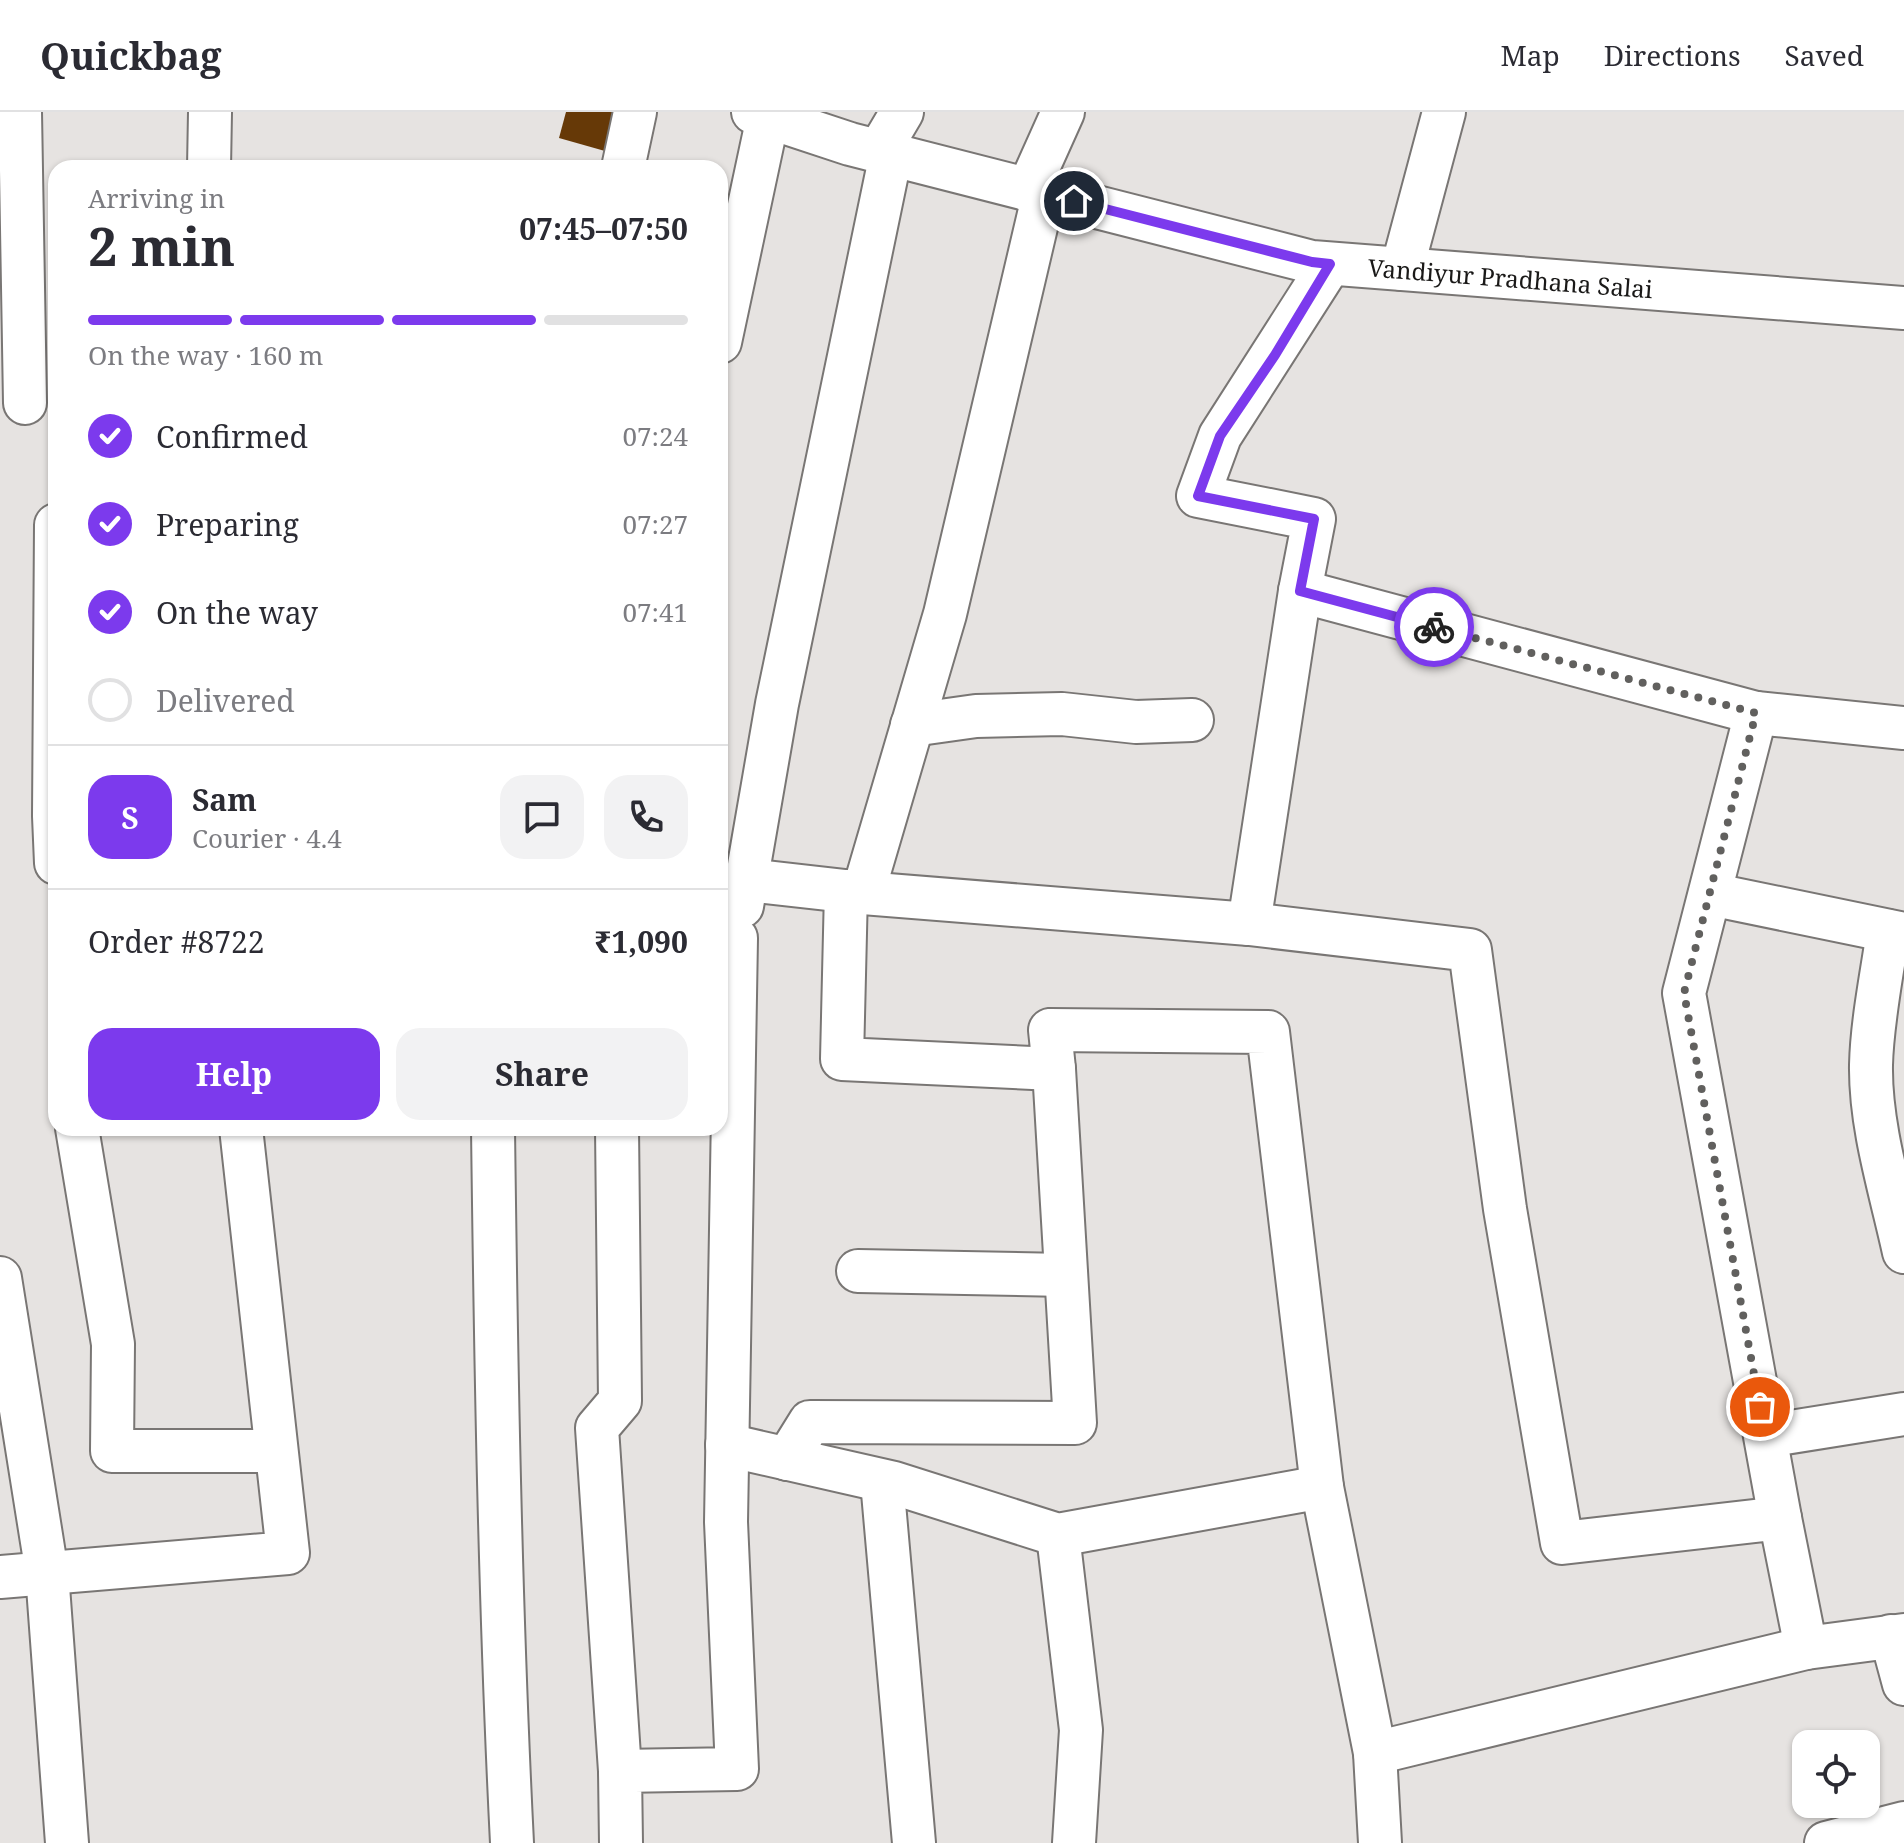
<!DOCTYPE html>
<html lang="en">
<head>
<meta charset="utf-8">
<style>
	body { margin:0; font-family:"Noto Serif",serif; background:#f2f2f3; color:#2b2b33; height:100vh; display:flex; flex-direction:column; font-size:30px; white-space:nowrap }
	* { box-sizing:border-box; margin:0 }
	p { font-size:26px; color:#7c7c81 }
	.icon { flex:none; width:44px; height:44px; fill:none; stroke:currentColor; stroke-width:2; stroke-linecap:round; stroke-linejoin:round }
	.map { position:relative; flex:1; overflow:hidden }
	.details { position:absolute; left:48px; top:48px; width:680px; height:976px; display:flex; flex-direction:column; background:#fff; border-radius:24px; box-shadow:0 2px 6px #0004 }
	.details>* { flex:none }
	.controls { position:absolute; left:1792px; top:1618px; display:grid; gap:16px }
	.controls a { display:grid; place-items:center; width:88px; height:88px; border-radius:16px; background:#fff; box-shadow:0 2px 6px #0004; font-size:40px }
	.pin { position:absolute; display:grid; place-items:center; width:68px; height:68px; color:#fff; margin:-34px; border:4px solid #fff; border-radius:50%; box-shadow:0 2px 8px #0007 }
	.courier { position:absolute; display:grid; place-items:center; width:80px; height:80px; margin:-40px; border:6px solid #7c3aed; border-radius:50%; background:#fff; color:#222; box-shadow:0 2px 10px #0007 }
	.headline em { font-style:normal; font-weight:700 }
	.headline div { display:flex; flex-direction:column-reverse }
	.headline { display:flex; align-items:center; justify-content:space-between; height:136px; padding:0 40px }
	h1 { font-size:52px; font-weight:700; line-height:60px }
	.bar { display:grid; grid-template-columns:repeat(4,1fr); gap:12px 8px; align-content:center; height:96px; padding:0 40px }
	.bar i { height:10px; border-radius:6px; background:#e1e1e2 }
	.bar .on { background:#7c3aed }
	.bar p { grid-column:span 4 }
	.line { display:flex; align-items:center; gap:20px; padding:0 40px; border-top:2px solid #e1e1e2 }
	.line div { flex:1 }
	.round { display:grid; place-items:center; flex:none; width:84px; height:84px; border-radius:24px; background:#f2f2f3 }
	ol { padding:0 40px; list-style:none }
	li { display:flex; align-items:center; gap:24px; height:88px }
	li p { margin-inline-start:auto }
	li .icon { padding:8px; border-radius:50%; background:#7c3aed; color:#fff; stroke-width:4 }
	li:last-child { color:#7c7c81 }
	li i { width:44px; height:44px; border:4px solid #e1e1e2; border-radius:50% }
	.button { display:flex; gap:16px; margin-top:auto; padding:16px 40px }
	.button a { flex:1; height:92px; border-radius:24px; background:#7c3aed; color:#fff; font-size:32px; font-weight:700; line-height:92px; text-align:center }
	.button a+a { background:#f2f2f3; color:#2b2b33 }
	header { display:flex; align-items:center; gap:48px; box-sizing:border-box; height:112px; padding:0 40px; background:#fff; border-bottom:2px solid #e1e1e2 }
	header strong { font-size:38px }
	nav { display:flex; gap:44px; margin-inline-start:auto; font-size:28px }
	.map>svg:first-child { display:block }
	.building { fill:#663907 }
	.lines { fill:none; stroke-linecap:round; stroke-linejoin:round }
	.minor-casing { stroke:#797674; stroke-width:46 }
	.minor { stroke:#fff; stroke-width:42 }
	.done { stroke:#61605e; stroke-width:8; stroke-dasharray:0 14.4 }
	.route { stroke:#7c3aed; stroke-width:10 }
	.labels { text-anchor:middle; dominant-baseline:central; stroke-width:8; stroke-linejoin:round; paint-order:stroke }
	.street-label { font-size:24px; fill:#1a1918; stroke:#f3f0ee }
</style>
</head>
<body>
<header>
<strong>Quickbag</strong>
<nav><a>Map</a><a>Directions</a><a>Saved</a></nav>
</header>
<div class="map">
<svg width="1904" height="1731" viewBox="0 0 1904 1731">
	<rect width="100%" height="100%" fill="#e6e3e1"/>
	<polygon class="building" points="566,0 623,0 612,41 559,26"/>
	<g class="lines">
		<defs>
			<g id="minor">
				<polyline points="20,0 25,291"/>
				<path id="s1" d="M753 0 850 32 1312 150 1904 196"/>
				<polyline points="879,39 902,0"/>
				<polyline points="209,56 210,0"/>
				<polyline points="623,56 635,0"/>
				<polyline points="1028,78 1063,0"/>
				<polyline points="1402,157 1444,0"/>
				<polyline points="720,230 768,5"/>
				<polyline points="56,413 54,704 56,751"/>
				<polyline points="1300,479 1756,601"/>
				<polyline points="912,613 976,604 1062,602 1136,610 1192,608"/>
				<polyline points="747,768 863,781 945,502 1044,81"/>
				<polyline points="846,779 842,947 1054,957 1050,918 1268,920 1322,1375 1375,1641 1380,1731"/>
				<polyline points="863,781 1249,812 1470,838 1505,1097 1562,1431 1780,1406 1806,1536 1904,1523"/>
				<polyline points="1710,782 1904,822"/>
				<polyline points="742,794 777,592 891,42"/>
				<polyline points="1249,812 1300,479 1314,407 1198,384 1220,324 1330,152"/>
				<path d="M1888 819C1882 863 1872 909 1871 953 1870 1015 1891 1080 1904 1140"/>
				<polyline points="77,1016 113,1232 112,1339 276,1339"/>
				<path d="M493 1016C496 1254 500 1493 512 1731"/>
				<polyline points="617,1016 620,1289 597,1316 620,1659"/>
				<polyline points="858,1159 1066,1163"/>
				<polyline points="0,1166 47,1461 67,1731"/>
				<polyline points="1766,1324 1904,1302"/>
				<polyline points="727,1333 894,1371 1058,1423 1322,1375"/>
				<polyline points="787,1347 810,1310 1075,1311 1054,957"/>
				<polyline points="882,1369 914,1731"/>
				<polyline points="1780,1406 1684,881 1756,601 1904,616"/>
				<polyline points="1058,1423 1081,1618 1074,1731"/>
				<polyline points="0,1465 288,1441 241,1016"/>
				<polyline points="1891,1524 1904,1572"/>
				<polyline points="1375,1641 1806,1536"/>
				<polyline points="621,1731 620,1659 737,1657 726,1410 736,826"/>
				<polyline points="1826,1731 1904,1711"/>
			</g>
		</defs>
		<use href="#minor" class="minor-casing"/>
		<use href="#minor" class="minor"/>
	</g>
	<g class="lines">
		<polyline class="done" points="1434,515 1756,601 1684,881 1760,1295"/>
		<polyline class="route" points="1074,89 1312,150 1330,152 1275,243 1220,324 1198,384 1314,407 1300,479 1434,515"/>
	</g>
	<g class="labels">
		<g class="street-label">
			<text stroke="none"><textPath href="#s1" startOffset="778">Vandiyur Pradhana Salai</textPath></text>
		</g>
	</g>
</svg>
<div class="controls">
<a><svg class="icon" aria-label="locate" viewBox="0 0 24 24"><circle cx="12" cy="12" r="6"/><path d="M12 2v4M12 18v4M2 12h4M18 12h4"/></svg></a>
</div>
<div class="pin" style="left:1760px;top:1295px;background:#ea580c"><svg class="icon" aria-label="bag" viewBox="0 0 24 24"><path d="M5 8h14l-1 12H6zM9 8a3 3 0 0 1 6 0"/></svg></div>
<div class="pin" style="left:1074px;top:89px;background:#1f2937"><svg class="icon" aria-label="home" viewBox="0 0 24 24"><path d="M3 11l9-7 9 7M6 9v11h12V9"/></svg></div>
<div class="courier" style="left:1434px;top:515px"><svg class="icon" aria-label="bike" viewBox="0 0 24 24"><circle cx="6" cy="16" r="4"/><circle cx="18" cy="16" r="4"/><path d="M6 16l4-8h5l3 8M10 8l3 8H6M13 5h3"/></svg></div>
<section class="details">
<div class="headline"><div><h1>2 min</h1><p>Arriving in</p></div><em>07:45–07:50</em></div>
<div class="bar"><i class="on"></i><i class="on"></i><i class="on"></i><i></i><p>On the way · 160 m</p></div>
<ol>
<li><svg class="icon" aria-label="check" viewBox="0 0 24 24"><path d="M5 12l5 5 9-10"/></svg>Confirmed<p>07:24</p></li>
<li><svg class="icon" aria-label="check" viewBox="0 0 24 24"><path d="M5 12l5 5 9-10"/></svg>Preparing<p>07:27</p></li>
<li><svg class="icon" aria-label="check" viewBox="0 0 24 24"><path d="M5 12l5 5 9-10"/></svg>On the way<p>07:41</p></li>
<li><i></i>Delivered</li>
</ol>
<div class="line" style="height:144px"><b class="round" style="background:#7c3aed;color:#fff">S</b><div><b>Sam</b><p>Courier · 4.4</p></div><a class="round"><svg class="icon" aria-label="chat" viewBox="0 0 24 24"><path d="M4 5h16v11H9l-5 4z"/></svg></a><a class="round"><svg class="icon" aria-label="phone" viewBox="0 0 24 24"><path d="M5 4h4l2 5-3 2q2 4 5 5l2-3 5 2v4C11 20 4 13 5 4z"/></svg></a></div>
<div class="line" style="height:104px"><div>Order #8722</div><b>₹1,090</b></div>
<div class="button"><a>Help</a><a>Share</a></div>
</section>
</div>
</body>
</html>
